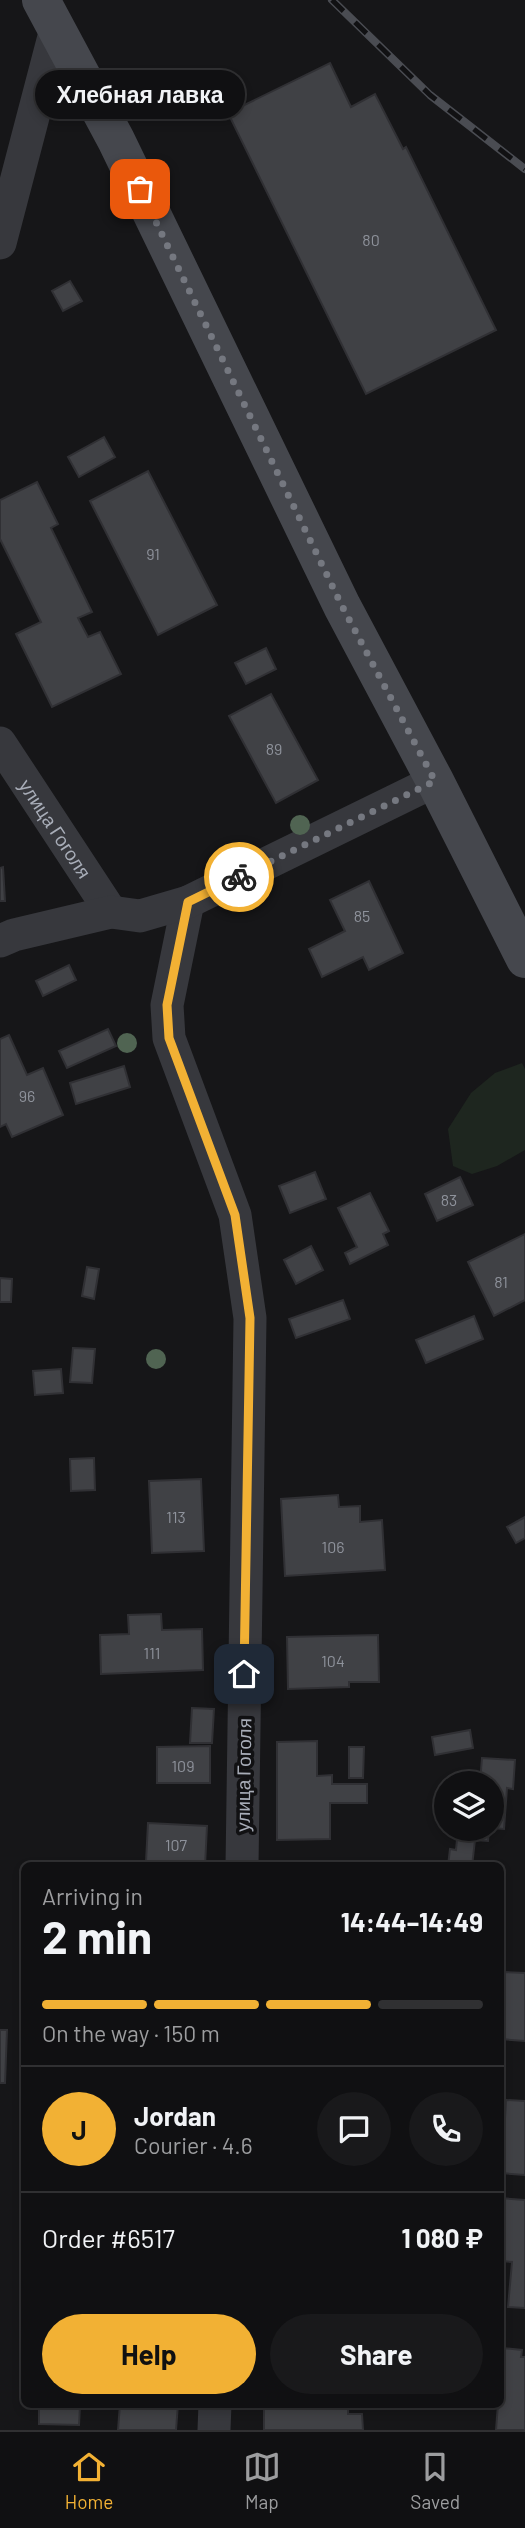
<!DOCTYPE html>
<html lang="en">
<head>
<meta charset="utf-8">
<style>
	body { margin:0; font-family:Barlow,sans-serif; background:#19191b; color:#f1f3f6; height:100vh; display:flex; flex-direction:column; font-size:26px; white-space:nowrap }
	* { box-sizing:border-box; margin:0 }
	p { font-size:23px; color:#9c9d9f }
	.icon { flex:none; width:38px; height:38px; fill:none; stroke:currentColor; stroke-width:2; stroke-linecap:round; stroke-linejoin:round }
	.map { position:relative; flex:1; overflow:hidden }
	.panel { position:absolute; left:21px; top:1862px; width:483px; height:546px; display:flex; flex-direction:column; background:#101012; border-radius:10px; box-shadow:0 4px 10px #0003,0 0 0 2px #303032 }
	.panel>* { flex:none }
	.tools { position:absolute; left:434px; top:1771px; display:grid; gap:14px }
	.tools a { display:grid; place-items:center; width:70px; height:70px; border-radius:50%; background:#101012; box-shadow:0 4px 10px #0003,0 0 0 2px #303032; font-size:35px }
	.pin { position:absolute; display:grid; place-items:center; width:60px; height:60px; color:#fff; margin:-30px; border-radius:14px; box-shadow:0 4px 10px #0006 }
	.courier { position:absolute; display:grid; place-items:center; width:70px; height:70px; margin:-35px; border:5px solid #f2b134; border-radius:50%; background:#fff; color:#222; box-shadow:0 2px 9px #0007 }
	.bubble { position:absolute; height:49px; border-radius:24px; background:#101012; box-shadow:0 4px 10px #0003,0 0 0 2px #303032; font-size:23px; font-weight:700; line-height:49px; text-align:center }
	.head em { font-style:normal; font-weight:700 }
	.head div { display:flex; flex-direction:column-reverse }
	.head { display:flex; align-items:center; justify-content:space-between; height:119px; padding:0 21px }
	h1 { font-size:46px; font-weight:700; line-height:52px }
	.bar { display:grid; grid-template-columns:repeat(4,1fr); gap:10px 7px; align-content:center; height:84px; padding:0 21px }
	.bar i { height:9px; border-radius:5px; background:#303032 }
	.bar .selected { background:#f2b134 }
	.bar p { grid-column:span 4 }
	.line { display:flex; align-items:center; gap:18px; padding:0 21px; border-top:2px solid #303032 }
	.line div { flex:1 }
	.round { display:grid; place-items:center; flex:none; width:74px; height:74px; border-radius:37px; background:#19191b }
	.primary-button { display:flex; gap:14px; margin-top:auto; padding:14px 21px }
	.primary-button a { flex:1; height:80px; border-radius:42px; background:#f2b134; color:#111; font-size:28px; font-weight:700; line-height:80px; text-align:center }
	.primary-button a+a { background:#19191b; color:#f1f3f6 }
	.tabs { display:flex; justify-content:space-around; align-items:center; height:98px; border-top:2px solid #303032; background:#101012; font-size:19px; color:#9c9d9f }
	.tabs a { display:grid; justify-items:center; gap:4px }
	.tabs .selected { color:#f2b134 }
	.map>svg:first-child { display:block }
	.green { fill:#1e261f }
	.building { fill:#404145; stroke:#303034; stroke-width:2 }
	.lines { fill:none; stroke-linecap:round; stroke-linejoin:round }
	.street { stroke:#37383d; stroke-width:33 }
	.secondary { stroke:#45474d; stroke-width:38 }
	.rail-casing { stroke:#4a4c52; stroke-width:8 }
	.rail { stroke:#111113; stroke-width:5; stroke-dasharray:16; stroke-linecap:butt }
	.tree { fill:#506452 }
	.done { stroke:#757880; stroke-width:7; stroke-dasharray:0 12.6 }
	.route { stroke:#f2b134; stroke-width:9 }
	.labels { text-anchor:middle; dominant-baseline:central; stroke-width:7; stroke-linejoin:round; paint-order:stroke }
	.number-label { font-size:16px; fill:#8e929b }
	.street-label { font-size:19px; fill:#a8adb8; stroke:#111113 }
</style>
</head>
<body>
<div class="map">
<svg width="525" height="2430" viewBox="0 0 525 2430">
	<rect width="100%" height="100%" fill="#161618"/>
	<polygon class="green" points="522,1063 525,1069 525,1150 497,1166 472,1174 453,1166 448,1129 471,1093 495,1073"/>
	<g class="building">
		<polygon points="330,63 351,107 375,94 403,149 406,147 496,330 366,394 228,113"/>
		<polygon points="70,281 82,301 63,311 52,291"/>
		<polygon points="104,437 115,457 79,477 68,457"/>
		<polygon points="148,471 217,605 158,635 90,501"/>
		<polygon points="37,482 58,524 51,528 92,612 78,618 88,637 100,632 121,674 52,707 16,634 41,622 0,539 0,500"/>
		<polygon points="266,648 276,669 246,684 235,663"/>
		<polygon points="271,694 318,780 276,803 229,716"/>
		<polygon points="3,867 5,901 0,901 0,868"/>
		<polygon points="369,881 403,953 369,970 363,957 322,977 309,949 345,931 330,900"/>
		<polygon points="69,965 76,980 43,996 36,981"/>
		<polygon points="108,1029 116,1046 67,1068 59,1051"/>
		<polygon points="9,1035 27,1075 43,1068 63,1115 12,1137 6,1124 0,1127 0,1039"/>
		<polygon points="124,1066 130,1087 76,1104 70,1083"/>
		<polygon points="315,1172 326,1199 290,1213 279,1186"/>
		<polygon points="460,1177 473,1205 437,1221 425,1194"/>
		<polygon points="370,1193 389,1231 383,1234 388,1245 350,1264 345,1253 357,1247 338,1208"/>
		<polygon points="525,1234 525,1300 494,1316 468,1262"/>
		<polygon points="311,1246 323,1270 296,1284 284,1260"/>
		<polygon points="87,1267 99,1269 94,1299 82,1296"/>
		<polygon points="0,1278 12,1279 11,1302 0,1302"/>
		<polygon points="343,1300 350,1319 296,1338 289,1319"/>
		<polygon points="474,1316 483,1339 426,1363 416,1340"/>
		<polygon points="73,1348 95,1349 92,1383 70,1382"/>
		<polygon points="61,1369 63,1393 35,1395 33,1371"/>
		<polygon points="94,1458 95,1490 71,1491 70,1459"/>
		<polygon points="201,1479 204,1551 152,1553 149,1481"/>
		<polygon points="338,1495 339,1507 360,1506 360,1522 382,1520 385,1570 285,1576 281,1499"/>
		<polygon points="525,1517 525,1538 516,1543 507,1527"/>
		<polygon points="161,1614 162,1630 202,1629 203,1670 101,1674 100,1635 129,1634 128,1615"/>
		<polygon points="378,1635 379,1682 349,1682 349,1687 288,1689 287,1637"/>
		<polygon points="192,1708 214,1709 212,1743 190,1743"/>
		<polygon points="470,1730 473,1748 435,1755 432,1737"/>
		<polygon points="317,1741 317,1776 332,1775 332,1784 367,1784 367,1803 330,1803 330,1839 277,1840 277,1742"/>
		<polygon points="210,1746 210,1783 157,1783 157,1747"/>
		<polygon points="349,1747 364,1747 363,1778 349,1778"/>
		<polygon points="482,1758 515,1760 513,1789 507,1788 504,1829 492,1828 492,1783 480,1783"/>
		<polygon points="148,1823 207,1826 205,1866 131,1866 132,1861 146,1862"/>
		<polygon points="458,1829 489,1829 488,1841 475,1840 472,1866 448,1866 450,1849 456,1850"/>
		<polygon points="21,1967 24,1967 24,2026 20,2026"/>
		<polygon points="502,1972 525,1973 525,2041 500,2039"/>
		<polygon points="0,2030 7,2030 5,2083 0,2083"/>
		<polygon points="506,2100 525,2101 525,2175 500,2173 500,2136 504,2136"/>
		<polygon points="500,2198 525,2200 525,2308 508,2307 512,2262 500,2261"/>
		<polygon points="502,2348 522,2350 521,2357 525,2357 525,2430 496,2430 498,2404 500,2404"/>
		<polygon points="39,2404 80,2406 79,2425 39,2424"/>
		<polygon points="120,2404 178,2404 176,2430 118,2430"/>
		<polygon points="264,2404 348,2404 348,2414 362,2414 363,2430 264,2430"/>
	</g>
	<g class="lines">
		<g class="street">
			<polyline points="0,243 56,29"/>
			<path id="s1" d="M0 743 111 912"/>
			<polyline points="188,902 167,1005 169,1038 235,1215 250,1318 242,1866"/>
			<polyline points="0,941 14,935 111,912 140,916 188,902 435,781"/>
			<polyline points="214,2430 215,2404"/>
		</g>
		<polyline class="secondary" points="41,0 116,140 342,606 435,781 525,959"/>
		<defs>
			<polyline id="rail" points="332,0 430,95 525,169"/>
		</defs>
		<use href="#rail" class="rail-casing"/>
		<use href="#rail" class="rail"/>
	</g>
	<g class="tree">
		<circle cx="300" cy="825" r="10"/>
		<circle cx="127" cy="1043" r="10"/>
		<circle cx="156" cy="1359" r="10"/>
	</g>
	<g class="lines">
		<polyline class="done" points="140,189 342,606 435,781 239,877"/>
		<polyline class="route" points="239,877 188,902 167,1005 169,1038 235,1215 250,1318 244,1674"/>
	</g>
	<g class="labels">
		<g class="number-label">
			<text x="371" y="239">80</text>
			<text x="153" y="553">91</text>
			<text x="274" y="748">89</text>
			<text x="362" y="915">85</text>
			<text x="27" y="1095">96</text>
			<text x="449" y="1199">83</text>
			<text x="501" y="1281">81</text>
			<text x="176" y="1516">113</text>
			<text x="333" y="1546">106</text>
			<text x="152" y="1652">111</text>
			<text x="333" y="1660">104</text>
			<text x="183" y="1765">109</text>
			<text x="176" y="1844">107</text>
		</g>
		<g class="street-label">
			<text stroke="none"><textPath href="#s1" startOffset="102">улица Гоголя</textPath></text>
			<text transform="translate(243 1775) rotate(-89)">улица Гоголя</text>
		</g>
	</g>
</svg>
<div class="tools">
<a><svg class="icon" aria-label="layers" viewBox="0 0 24 24"><path d="M12 4l9 5-9 5-9-5zM3 14l9 5 9-5"/></svg></a>
</div>
<div class="pin" style="left:140px;top:189px;background:#ea580c"><svg class="icon" aria-label="bag" viewBox="0 0 24 24"><path d="M5 8h14l-1 12H6zM9 8a3 3 0 0 1 6 0"/></svg></div>
<div class="pin" style="left:244px;top:1674px;background:#1f2937"><svg class="icon" aria-label="home" viewBox="0 0 24 24"><path d="M3 11l9-7 9 7M6 9v11h12V9"/></svg></div>
<div class="courier" style="left:239px;top:877px"><svg class="icon" aria-label="bike" viewBox="0 0 24 24"><circle cx="6" cy="16" r="4"/><circle cx="18" cy="16" r="4"/><path d="M6 16l4-8h5l3 8M10 8l3 8H6M13 5h3"/></svg></div>
<div class="bubble" style="left:35px;top:70px;width:210px">Хлебная лавка</div>
<section class="panel">
<div class="head"><div><h1>2 min</h1><p>Arriving in</p></div><em>14:44–14:49</em></div>
<div class="bar"><i class="selected"></i><i class="selected"></i><i class="selected"></i><i></i><p>On the way · 150 m</p></div>
<div class="line" style="height:126px"><b class="round" style="background:#f2b134;color:#111">J</b><div><b>Jordan</b><p>Courier · 4.6</p></div><a class="round"><svg class="icon" aria-label="chat" viewBox="0 0 24 24"><path d="M4 5h16v11H9l-5 4z"/></svg></a><a class="round"><svg class="icon" aria-label="phone" viewBox="0 0 24 24"><path d="M5 4h4l2 5-3 2q2 4 5 5l2-3 5 2v4C11 20 4 13 5 4z"/></svg></a></div>
<div class="line" style="height:91px"><div>Order #6517</div><b>1 080 ₽</b></div>
<div class="primary-button"><a>Help</a><a>Share</a></div>
</section>
</div>
<nav class="tabs">
<a class="selected"><svg class="icon" aria-label="home" viewBox="0 0 24 24"><path d="M3 11l9-7 9 7M6 9v11h12V9"/></svg>Home</a>
<a><svg class="icon" aria-label="map" viewBox="0 0 24 24"><path d="M3 6l6-2 6 2 6-2v14l-6 2-6-2-6 2zM9 4v14M15 6v14"/></svg>Map</a>
<a><svg class="icon" aria-label="saved" viewBox="0 0 24 24"><path d="M7 4h10v16l-5-4-5 4z"/></svg>Saved</a>
</nav>
</body>
</html>
